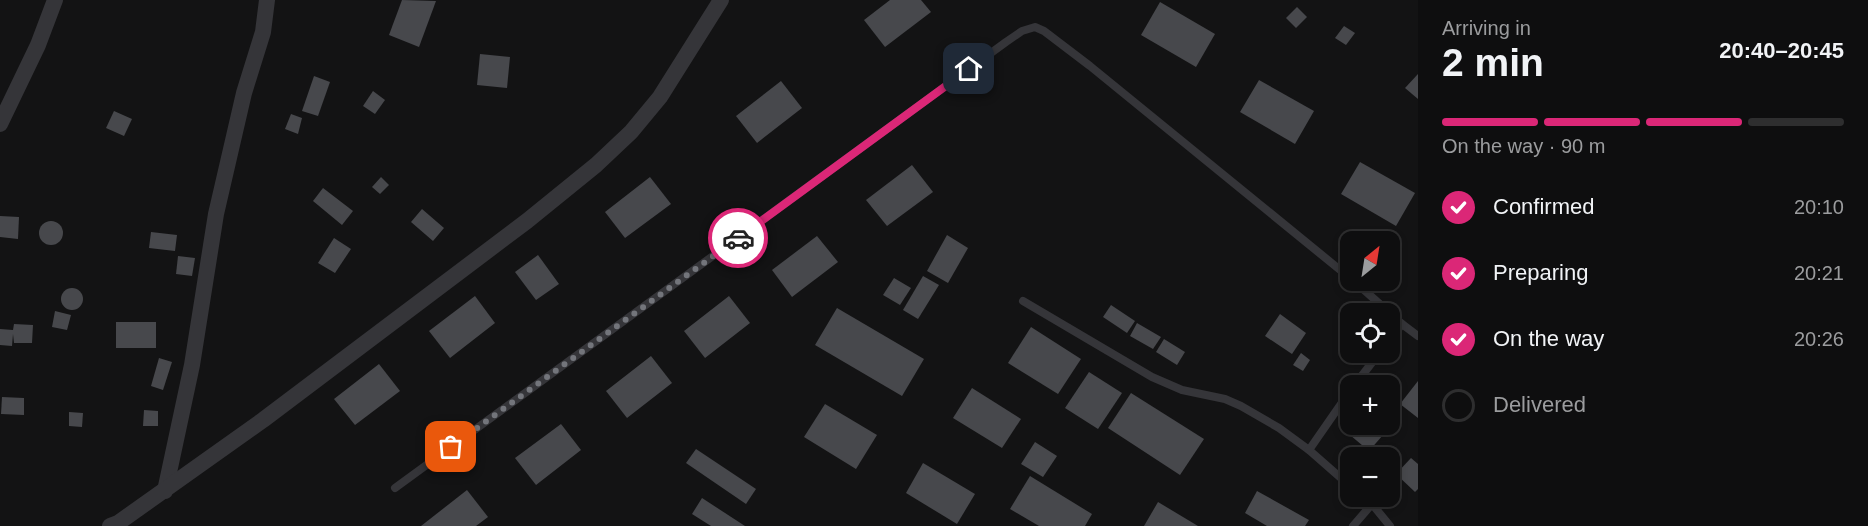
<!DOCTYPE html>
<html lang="en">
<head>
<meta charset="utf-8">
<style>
	body { margin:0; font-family:Helvetica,sans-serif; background:#1c1c1d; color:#f1f3f6; height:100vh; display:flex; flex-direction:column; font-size:22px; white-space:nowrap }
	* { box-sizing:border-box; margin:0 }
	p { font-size:20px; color:#9b9c9e }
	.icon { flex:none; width:33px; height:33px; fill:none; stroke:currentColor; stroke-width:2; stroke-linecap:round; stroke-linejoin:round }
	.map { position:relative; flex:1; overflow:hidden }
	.sheet { display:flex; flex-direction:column; background:#0e0e0f; width:450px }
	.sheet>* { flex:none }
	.needle { width:39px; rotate:30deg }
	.buttons { position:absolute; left:1340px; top:231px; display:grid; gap:12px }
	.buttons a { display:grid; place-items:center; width:60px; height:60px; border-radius:12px; background:#0e0e0f; box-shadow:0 3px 9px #0003,0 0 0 2px #2e2e2f; font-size:30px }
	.pin { position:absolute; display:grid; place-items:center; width:51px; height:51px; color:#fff; margin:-26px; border-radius:12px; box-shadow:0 3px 9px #0006 }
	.courier { position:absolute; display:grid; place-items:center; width:60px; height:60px; margin:-30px; border:4px solid #db2777; border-radius:50%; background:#fff; color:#222; box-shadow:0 2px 8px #0007 }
	.overview em { font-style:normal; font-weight:700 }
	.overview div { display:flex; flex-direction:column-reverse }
	.overview { display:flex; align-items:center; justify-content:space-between; height:102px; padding:0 24px }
	h1 { font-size:39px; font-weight:700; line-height:45px }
	.bar { display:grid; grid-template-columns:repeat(4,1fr); gap:9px 6px; align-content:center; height:72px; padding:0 24px }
	.bar i { height:8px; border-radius:4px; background:#2e2e2f }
	.bar .selected { background:#db2777 }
	.bar p { grid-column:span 4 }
	ol { padding:0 24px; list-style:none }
	li { display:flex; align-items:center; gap:18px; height:66px }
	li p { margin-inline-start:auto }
	li .icon { padding:6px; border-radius:50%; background:#db2777; color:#fff; stroke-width:4 }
	li:last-child { color:#9b9c9e }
	li i { width:33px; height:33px; border:3px solid #2e2e2f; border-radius:50% }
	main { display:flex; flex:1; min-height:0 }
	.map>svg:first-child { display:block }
	.building { fill:#47484c }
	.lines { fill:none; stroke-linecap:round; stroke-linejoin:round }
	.lane { stroke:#353539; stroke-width:8 }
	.street { stroke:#353539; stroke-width:16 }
	.done { stroke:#73757b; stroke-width:6; stroke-dasharray:0 10.8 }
	.route { stroke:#db2777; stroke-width:8 }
</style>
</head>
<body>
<main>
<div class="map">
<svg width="1418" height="526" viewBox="0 0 1418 526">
	<rect width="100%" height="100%" fill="#131314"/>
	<g class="building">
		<polygon points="402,0 436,1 419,47 389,35"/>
		<polygon points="890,0 921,0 931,12 885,47 864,20"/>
		<polygon points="1160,2 1215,34 1196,67 1141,35"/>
		<polygon points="1297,7 1307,17 1296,28 1286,18"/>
		<polygon points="1344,26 1355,33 1346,45 1335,38"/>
		<polygon points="480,54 510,57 507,88 477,85"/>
		<polygon points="1418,74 1418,99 1405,88"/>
		<polygon points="314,76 330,82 318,116 302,111"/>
		<polygon points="1259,80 1314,111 1295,144 1240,112"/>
		<polygon points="781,81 802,108 757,143 736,116"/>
		<polygon points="373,91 385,100 375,114 363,106"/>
		<polygon points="114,111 132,119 124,136 106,128"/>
		<polygon points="291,114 302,118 298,134 285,129"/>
		<polygon points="1360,162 1415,193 1396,226 1341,194"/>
		<polygon points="912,165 933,192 887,226 866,200"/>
		<polygon points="381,177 389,185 380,194 372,187"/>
		<polygon points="650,177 671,204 625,238 605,212"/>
		<polygon points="323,188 353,211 342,225 313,201"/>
		<polygon points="422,209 444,228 433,241 411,222"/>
		<polygon points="0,216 19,217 18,239 0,237"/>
		<circle cx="51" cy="233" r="12"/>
		<polygon points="151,232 177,235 175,251 149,248"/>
		<polygon points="947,235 968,248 948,283 927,271"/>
		<polygon points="817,236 838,262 792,297 772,270"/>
		<polygon points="334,238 351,249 335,273 318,263"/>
		<polygon points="538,255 559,284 536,300 515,272"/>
		<polygon points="178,256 195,258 192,276 176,274"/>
		<polygon points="923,276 939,285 918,319 903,310"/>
		<polygon points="894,278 911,288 900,305 883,295"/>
		<circle cx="72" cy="299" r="11"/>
		<polygon points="475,296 495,323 450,358 429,331"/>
		<polygon points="729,296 750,323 705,358 684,331"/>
		<polygon points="1111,305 1135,321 1127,333 1103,317"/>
		<polygon points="837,308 924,359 902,396 815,345"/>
		<polygon points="55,311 71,315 67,330 52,327"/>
		<polygon points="1280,314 1306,333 1292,354 1265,336"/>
		<rect x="116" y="322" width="40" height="26"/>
		<polygon points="1137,323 1161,337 1153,349 1130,336"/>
		<polygon points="14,324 33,325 32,343 14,343 13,334 12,346 0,345 0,329 13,330"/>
		<polygon points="1031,327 1081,359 1058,394 1008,363"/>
		<polygon points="1164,339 1185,352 1177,365 1156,352"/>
		<polygon points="1301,353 1310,360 1303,371 1293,365"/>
		<polygon points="651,356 672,383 627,418 606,391"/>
		<polygon points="159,358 172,362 163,390 151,386"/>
		<polygon points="379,364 400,391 355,425 334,399"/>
		<polygon points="1089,372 1122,393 1098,429 1065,408"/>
		<polygon points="1418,381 1418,418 1400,404"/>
		<polygon points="972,388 1021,419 1002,448 953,418"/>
		<polygon points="1131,393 1204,439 1180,475 1108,428"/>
		<polygon points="2,397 24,398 24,415 1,414"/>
		<polygon points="825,404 877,435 856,469 804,437"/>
		<polygon points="144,410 158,411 158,426 143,426"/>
		<polygon points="69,412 83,413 82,427 69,426"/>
		<polygon points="561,424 581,450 536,485 515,458"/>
		<polygon points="1359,424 1371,424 1383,435 1369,451 1350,435"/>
		<polygon points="1035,442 1057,456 1043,477 1021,464"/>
		<polygon points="696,449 756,489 746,504 686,463"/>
		<polygon points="1411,458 1418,464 1418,489 1415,492 1396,474"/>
		<polygon points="923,463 975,494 957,524 906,493"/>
		<polygon points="1030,476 1092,514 1085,526 1039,526 1010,509"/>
		<polygon points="467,490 488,517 476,526 421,526"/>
		<polygon points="1257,491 1309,520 1305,526 1267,526 1245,513"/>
		<polygon points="702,498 745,526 711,526 692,514"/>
		<polygon points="1158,502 1198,526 1144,526"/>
	</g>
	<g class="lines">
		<g class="lane">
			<polyline points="1353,280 1402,324 1389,341"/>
			<polyline points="1023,301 1152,377 1182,390 1225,399 1241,406 1279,428 1309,450 1350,486"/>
			<polyline points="1402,324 1418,336"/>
			<polyline points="1354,386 1380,352"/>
			<polyline points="1309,450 1350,391"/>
			<polyline points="395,488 1006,42 1022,31 1035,27 1044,31 1090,66 1350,278"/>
			<polyline points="1363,496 1372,504 1390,526"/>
			<polyline points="1353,526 1372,504"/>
		</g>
		<g class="street">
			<polyline points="0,124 38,45 55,0"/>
			<polyline points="165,491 192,365 216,214 244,93 263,32 267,0"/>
			<polyline points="110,526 118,523 263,420 527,221 596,165 631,132 660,97 721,0"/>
		</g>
	</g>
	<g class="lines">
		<polyline class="done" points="451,447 738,238"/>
		<polyline class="route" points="738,238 969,69"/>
	</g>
</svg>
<div class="buttons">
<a><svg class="needle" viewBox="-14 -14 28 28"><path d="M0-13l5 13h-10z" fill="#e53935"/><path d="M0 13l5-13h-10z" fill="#9b9c9e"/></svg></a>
<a><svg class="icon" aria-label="locate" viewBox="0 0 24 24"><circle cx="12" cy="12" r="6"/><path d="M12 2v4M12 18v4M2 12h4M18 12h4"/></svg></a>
<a>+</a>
<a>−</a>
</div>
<div class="pin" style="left:451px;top:447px;background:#ea580c"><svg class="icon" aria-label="bag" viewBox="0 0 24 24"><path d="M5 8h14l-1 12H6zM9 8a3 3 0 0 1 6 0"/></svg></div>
<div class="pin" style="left:969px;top:69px;background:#1f2937"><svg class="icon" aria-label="home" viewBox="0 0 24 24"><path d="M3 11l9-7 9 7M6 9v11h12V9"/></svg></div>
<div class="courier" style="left:738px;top:238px"><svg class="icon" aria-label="car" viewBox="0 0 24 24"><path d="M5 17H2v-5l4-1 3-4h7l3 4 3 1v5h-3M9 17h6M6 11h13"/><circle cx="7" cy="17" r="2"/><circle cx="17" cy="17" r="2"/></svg></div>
</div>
<section class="sheet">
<div class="overview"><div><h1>2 min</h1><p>Arriving in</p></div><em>20:40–20:45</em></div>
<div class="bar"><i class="selected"></i><i class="selected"></i><i class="selected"></i><i></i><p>On the way · 90 m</p></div>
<ol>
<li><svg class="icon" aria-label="check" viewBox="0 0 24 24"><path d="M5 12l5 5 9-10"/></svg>Confirmed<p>20:10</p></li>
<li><svg class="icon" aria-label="check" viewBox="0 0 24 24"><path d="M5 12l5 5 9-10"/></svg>Preparing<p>20:21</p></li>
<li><svg class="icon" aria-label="check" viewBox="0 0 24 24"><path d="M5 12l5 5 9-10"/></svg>On the way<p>20:26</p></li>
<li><i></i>Delivered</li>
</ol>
</section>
</main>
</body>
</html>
